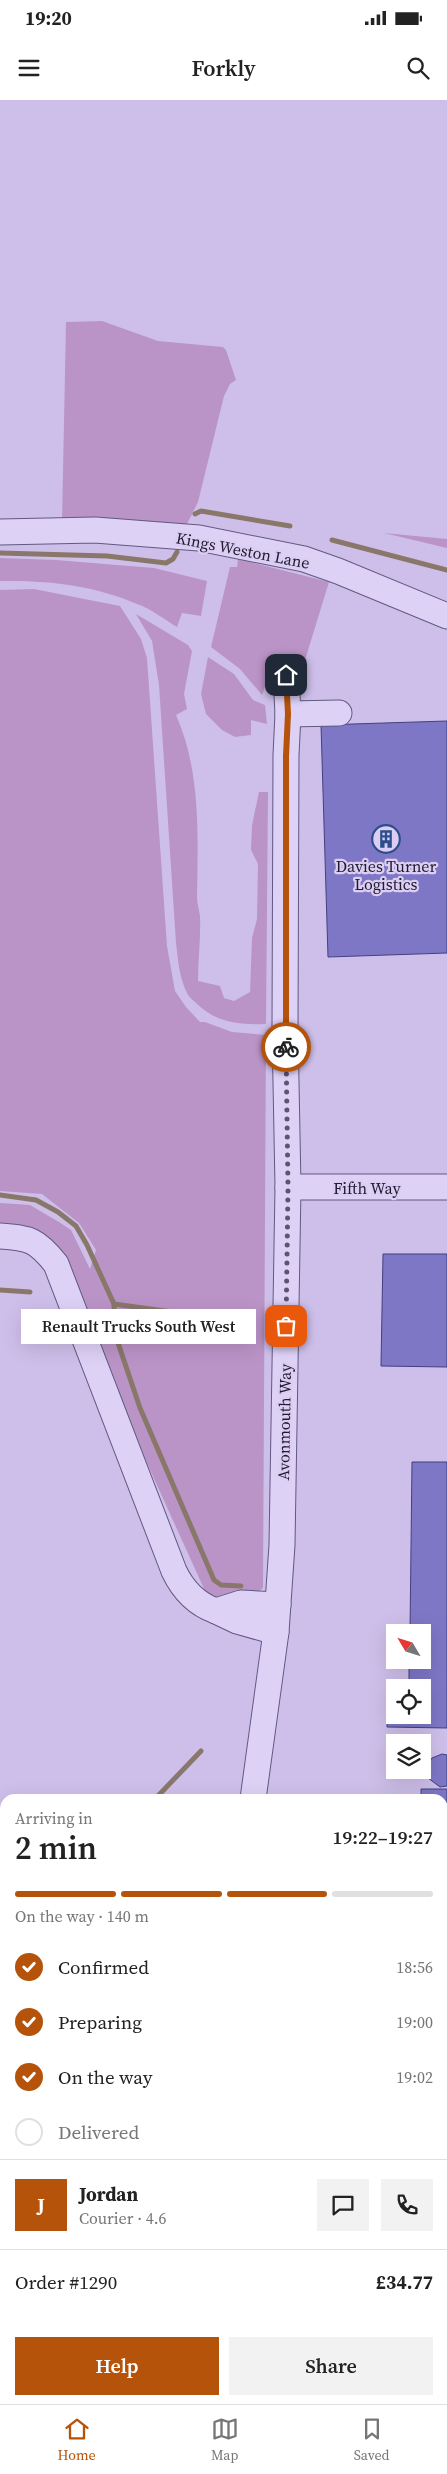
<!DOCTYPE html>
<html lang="en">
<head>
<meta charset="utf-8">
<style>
	body { margin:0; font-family:"Source Serif 4",serif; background:#f2f2f2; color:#222; height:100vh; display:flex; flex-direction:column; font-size:19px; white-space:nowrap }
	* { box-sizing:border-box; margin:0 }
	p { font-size:16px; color:#767676 }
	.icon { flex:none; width:28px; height:28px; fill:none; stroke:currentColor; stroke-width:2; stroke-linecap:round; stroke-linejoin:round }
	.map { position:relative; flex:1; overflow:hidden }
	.side { position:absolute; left:0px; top:1694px; width:448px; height:611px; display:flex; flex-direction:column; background:#fff; border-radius:15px 15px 0 0; box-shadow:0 5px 20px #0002 }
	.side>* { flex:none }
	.needle { width:32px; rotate:308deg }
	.fabs { position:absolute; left:386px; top:1524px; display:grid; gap:10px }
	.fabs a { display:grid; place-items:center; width:45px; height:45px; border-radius:0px; background:#fff; box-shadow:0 5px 20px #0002; font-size:25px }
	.pin { position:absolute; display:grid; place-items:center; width:42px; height:42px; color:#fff; margin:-21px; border-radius:10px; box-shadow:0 2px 8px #0006 }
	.courier { position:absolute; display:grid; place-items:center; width:50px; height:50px; margin:-25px; border:4px solid #b45309; border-radius:50%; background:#fff; color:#222; box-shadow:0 1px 6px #0007 }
	.bubble { position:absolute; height:35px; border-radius:0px; background:#fff; box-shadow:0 5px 20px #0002; font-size:16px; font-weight:600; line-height:35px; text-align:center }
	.overview em { font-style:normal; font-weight:600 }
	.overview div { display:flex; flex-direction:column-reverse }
	.overview { display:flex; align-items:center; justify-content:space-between; height:85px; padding:0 15px }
	h1 { font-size:32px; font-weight:600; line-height:38px }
	.bar { display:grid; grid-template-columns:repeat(4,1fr); gap:8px 5px; align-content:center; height:60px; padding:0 15px }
	.bar i { height:6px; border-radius:4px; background:#e0e0e0 }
	.bar .current { background:#b45309 }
	.bar p { grid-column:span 4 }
	.line { display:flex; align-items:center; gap:12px; padding:0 15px; border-top:1px solid #e0e0e0 }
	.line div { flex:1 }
	.round { display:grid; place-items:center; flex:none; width:52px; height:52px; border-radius:0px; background:#f2f2f2 }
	ol { padding:0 15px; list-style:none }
	li { display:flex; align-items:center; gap:15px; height:55px }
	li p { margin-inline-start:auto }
	li .icon { padding:5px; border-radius:50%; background:#b45309; color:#fff; stroke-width:4 }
	li:last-child { color:#767676 }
	li i { width:28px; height:28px; border:2px solid #e0e0e0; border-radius:50% }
	.button { display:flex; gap:10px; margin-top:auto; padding:10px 15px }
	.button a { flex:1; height:58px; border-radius:0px; background:#b45309; color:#fff; font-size:20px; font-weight:600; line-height:58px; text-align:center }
	.button a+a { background:#f2f2f2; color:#222 }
	.status { display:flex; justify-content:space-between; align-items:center; height:35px; padding:0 25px; background:#fff; direction:ltr }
	.status svg { height:14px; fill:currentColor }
	header { display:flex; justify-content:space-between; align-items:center; height:65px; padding:0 15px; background:#fff; font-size:22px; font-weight:600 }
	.tab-bar { display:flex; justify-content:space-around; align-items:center; height:70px; border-top:1px solid #e0e0e0; background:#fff; font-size:14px; color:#767676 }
	.tab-bar a { display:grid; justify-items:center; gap:2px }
	.tab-bar .current { color:#b45309 }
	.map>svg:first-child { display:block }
	.green { fill:#bb94c7 }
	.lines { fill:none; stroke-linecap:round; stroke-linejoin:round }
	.stream { stroke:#89776a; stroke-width:5 }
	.building { fill:#7d77c6; stroke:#43407f; fill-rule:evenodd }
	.minor-casing { stroke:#605981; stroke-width:27 }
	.minor { stroke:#ded1f6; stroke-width:25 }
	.done { stroke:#5c5572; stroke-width:5; stroke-dasharray:0 9 }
	.route { stroke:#b45309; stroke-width:6 }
	.labels { text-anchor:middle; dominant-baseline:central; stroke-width:4.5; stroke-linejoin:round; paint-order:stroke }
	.street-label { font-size:16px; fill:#1f1c32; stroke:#dbcef2 }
	.poi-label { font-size:16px; fill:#1f1c32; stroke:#dbcef2 }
</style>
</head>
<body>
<div class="status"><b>19:20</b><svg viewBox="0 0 49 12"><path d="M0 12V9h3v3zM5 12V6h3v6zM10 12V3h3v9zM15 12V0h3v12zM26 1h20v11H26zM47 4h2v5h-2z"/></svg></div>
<header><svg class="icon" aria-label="menu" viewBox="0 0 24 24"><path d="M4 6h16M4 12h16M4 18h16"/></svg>Forkly<svg class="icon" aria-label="search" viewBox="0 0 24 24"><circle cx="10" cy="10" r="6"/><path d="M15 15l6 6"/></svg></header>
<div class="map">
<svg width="447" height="2304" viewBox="0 0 447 2304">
	<rect width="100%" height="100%" fill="#cebfea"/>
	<g class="green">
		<polygon points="102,221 158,241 223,247 226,250 236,280 230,284 224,296 198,402 186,426 62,422 66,222"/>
		<polygon points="384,433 447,439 447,448"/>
		<path d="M0 458 56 460 154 468 207 481 201 516 182 513 177 527C164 519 151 509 137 504 94 485 46 480 0 481Z"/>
		<polygon points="238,459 329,482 305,560 283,563 272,568 262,595 240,569 211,547 230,467 237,467"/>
		<path d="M34 489 120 506 141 539 147 558 167 846 175 891 186 907 200 922H205L232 932 266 935 263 1488 255 1494 215 1498 205 1491 132 1330 66 1157C49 1133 29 1124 0 1123V1103L30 1105 59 1122 71 1130 90 1169 96 1150 79 1123 42 1094 0 1091V490Z"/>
		<path d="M136 514 188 545 192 551 184 594 187 609 176 615C201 671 198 736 197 797 197 803 199 809 200 816 201 837 198 860 198 881L220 886 224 898 234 901 250 892 252 838 257 819 258 764 251 750 252 725 259 692H268L266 924C240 925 217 923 197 904 194 901 189 897 187 893 179 878 178 859 176 843L159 585 152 541Z"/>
		<polygon points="208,557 234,574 253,600 265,605 267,624 251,620 251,635 235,637 222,630 206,614 201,594"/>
	</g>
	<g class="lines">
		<g class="stream">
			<polyline points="195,414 201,411 290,426"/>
			<polyline points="332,440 447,470"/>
			<polyline points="0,453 107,456 166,463 173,459 177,452"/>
			<polyline points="0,1095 36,1100 58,1112 76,1126 87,1145 114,1204 115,1234 140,1308 214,1480 221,1485 241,1486"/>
			<polyline points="0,1190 30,1192"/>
			<polyline points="114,1204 245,1222"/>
			<polyline points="155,1699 201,1651"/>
			<polyline points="0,1791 5,1789"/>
		</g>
	</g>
	<g class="building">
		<polygon points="447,621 447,853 328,857 321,625"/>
		<polygon points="383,1154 447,1154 447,1267 381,1266"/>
		<path d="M412 1362H447V1628L387 1627 388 1586H409V1560H422V1532H410ZM395 1588H422V1615H395Z"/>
		<polygon points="442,1654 447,1655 447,1686 440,1687 428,1678 426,1667 432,1658"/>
		<polygon points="421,1689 447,1689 447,1748 442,1747 442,1699 421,1699"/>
		<polygon points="442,1894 447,1895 442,1917"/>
		<polygon points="447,2079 447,2143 442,2141 442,2093"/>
		<polygon points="442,2160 447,2161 447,2281 442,2280"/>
		<polygon points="371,2300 425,2300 424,2304 369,2304"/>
	</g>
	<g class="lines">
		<defs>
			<g id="minor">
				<polyline points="0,432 95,430 199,438 304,459 338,471 447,516"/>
				<polyline points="288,614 339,613"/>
				<polyline points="288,1087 447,1087"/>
				<path d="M0 1136C30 1138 37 1140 56 1164L174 1471C183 1490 196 1504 216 1511"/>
				<polyline points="276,1532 237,1521 216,1511 241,1503 278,1505"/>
				<polyline points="253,1699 276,1532 282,1445 288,1087 285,930 286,655 288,614 286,575"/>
				<polyline points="442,1772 447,1773"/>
				<polyline points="60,2304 62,2300"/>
			</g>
		</defs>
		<use href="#minor" class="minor-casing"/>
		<use href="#minor" class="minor"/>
	</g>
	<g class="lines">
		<polyline class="done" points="286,947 288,1088 286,1226"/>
		<polyline class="route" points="286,947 286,656 288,614 286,575"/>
	</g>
	<defs>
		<symbol id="building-ring" viewBox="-11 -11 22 22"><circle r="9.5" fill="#dbcef2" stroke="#2d4e8c" stroke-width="1.5"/><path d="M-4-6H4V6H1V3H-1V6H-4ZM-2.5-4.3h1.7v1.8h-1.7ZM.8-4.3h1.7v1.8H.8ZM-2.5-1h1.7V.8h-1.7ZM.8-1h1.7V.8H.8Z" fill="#2d4e8c"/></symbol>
	</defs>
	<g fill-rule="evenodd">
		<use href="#building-ring" x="370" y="723" width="32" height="32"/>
	</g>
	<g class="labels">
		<g class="street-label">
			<text transform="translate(243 450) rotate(11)">Kings Weston Lane</text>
			<text x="367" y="1088">Fifth Way</text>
			<text transform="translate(284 1322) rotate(-89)">Avonmouth Way</text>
		</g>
		<g class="poi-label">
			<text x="386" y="766">Davies Turner<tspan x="386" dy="18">Logistics</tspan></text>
		</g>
	</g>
</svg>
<div class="fabs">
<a><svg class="needle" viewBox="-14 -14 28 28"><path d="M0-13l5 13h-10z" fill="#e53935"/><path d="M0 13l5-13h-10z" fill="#767676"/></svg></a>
<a><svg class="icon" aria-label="locate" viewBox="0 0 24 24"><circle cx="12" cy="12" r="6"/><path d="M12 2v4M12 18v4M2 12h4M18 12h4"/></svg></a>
<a><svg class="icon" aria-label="layers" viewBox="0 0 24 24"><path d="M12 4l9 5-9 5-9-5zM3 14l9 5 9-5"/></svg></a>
</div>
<div class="pin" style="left:286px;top:1226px;background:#ea580c"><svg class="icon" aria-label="bag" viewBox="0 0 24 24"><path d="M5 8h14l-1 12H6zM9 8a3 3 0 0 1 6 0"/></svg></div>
<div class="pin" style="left:286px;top:575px;background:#1f2937"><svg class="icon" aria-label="home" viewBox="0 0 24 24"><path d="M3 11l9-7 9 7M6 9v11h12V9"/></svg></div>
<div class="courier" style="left:286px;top:947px"><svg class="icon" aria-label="bike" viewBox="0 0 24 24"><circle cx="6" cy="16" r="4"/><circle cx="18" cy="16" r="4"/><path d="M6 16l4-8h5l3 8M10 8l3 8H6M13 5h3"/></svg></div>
<div class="bubble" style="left:21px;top:1209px;width:235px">Renault Trucks South West</div>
<section class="side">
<div class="overview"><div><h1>2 min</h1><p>Arriving in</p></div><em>19:22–19:27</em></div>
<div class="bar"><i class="current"></i><i class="current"></i><i class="current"></i><i></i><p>On the way · 140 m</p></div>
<ol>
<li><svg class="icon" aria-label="check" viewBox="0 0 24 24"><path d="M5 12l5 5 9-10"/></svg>Confirmed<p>18:56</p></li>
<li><svg class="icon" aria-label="check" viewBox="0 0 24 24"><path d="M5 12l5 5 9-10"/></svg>Preparing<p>19:00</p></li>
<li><svg class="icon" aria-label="check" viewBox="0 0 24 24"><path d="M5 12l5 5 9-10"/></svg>On the way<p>19:02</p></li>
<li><i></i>Delivered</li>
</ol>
<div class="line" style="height:90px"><b class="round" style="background:#b45309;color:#fff">J</b><div><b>Jordan</b><p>Courier · 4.6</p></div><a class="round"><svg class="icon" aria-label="chat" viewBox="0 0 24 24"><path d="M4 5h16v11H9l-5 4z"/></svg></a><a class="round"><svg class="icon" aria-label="phone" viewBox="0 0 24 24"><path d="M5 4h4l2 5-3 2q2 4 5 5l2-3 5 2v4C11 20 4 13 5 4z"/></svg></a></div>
<div class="line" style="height:65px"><div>Order #1290</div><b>£34.77</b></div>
<div class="button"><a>Help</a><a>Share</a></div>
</section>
</div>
<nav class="tab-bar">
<a class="current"><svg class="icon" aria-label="home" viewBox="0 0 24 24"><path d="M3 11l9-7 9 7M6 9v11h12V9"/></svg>Home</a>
<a><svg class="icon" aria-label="map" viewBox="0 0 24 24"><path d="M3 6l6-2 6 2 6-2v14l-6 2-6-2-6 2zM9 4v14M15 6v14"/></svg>Map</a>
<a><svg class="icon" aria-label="saved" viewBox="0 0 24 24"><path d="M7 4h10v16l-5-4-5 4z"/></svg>Saved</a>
</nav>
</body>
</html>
